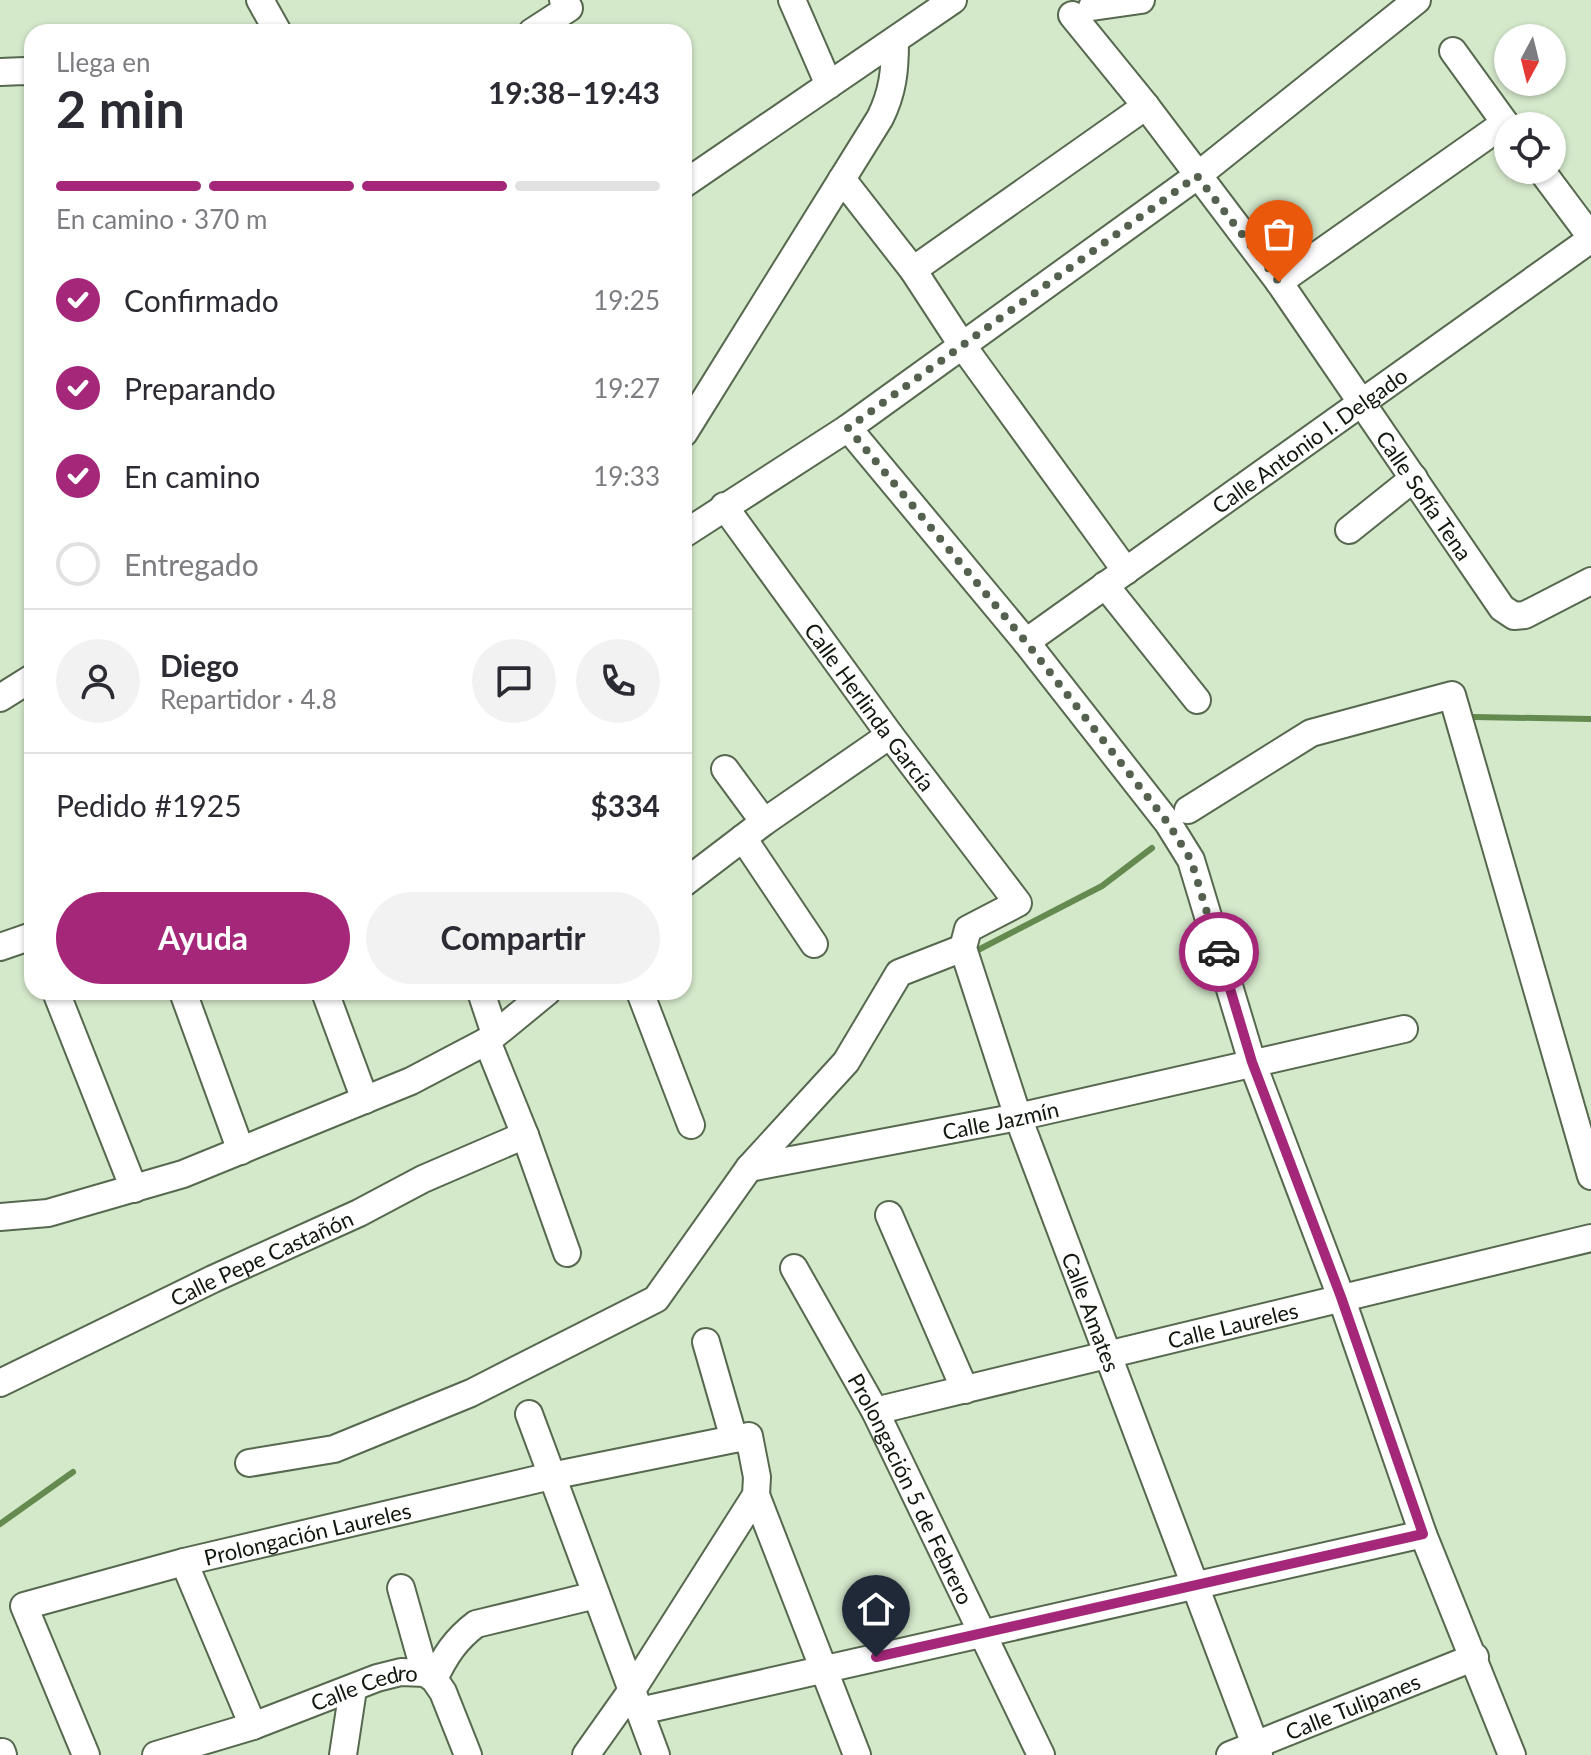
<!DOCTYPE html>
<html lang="es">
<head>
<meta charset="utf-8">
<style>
	body { margin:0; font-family:Lato,sans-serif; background:#f2f2f3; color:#2b2b33; height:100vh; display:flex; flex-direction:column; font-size:30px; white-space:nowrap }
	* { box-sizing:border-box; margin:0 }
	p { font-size:26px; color:#7c7c81 }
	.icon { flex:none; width:44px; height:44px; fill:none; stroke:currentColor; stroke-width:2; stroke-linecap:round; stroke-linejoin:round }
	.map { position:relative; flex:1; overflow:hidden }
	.sheet { position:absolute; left:24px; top:24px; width:668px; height:976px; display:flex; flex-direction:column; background:#fff; border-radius:24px; box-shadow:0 2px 6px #0004 }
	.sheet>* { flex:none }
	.needle { width:52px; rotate:187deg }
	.fabs { position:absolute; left:1494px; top:24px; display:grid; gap:16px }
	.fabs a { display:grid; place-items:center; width:72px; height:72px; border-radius:50%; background:#fff; box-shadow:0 2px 6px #0004; font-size:40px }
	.pin { position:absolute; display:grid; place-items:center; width:68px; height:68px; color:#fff; margin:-82px -34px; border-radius:50% 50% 50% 0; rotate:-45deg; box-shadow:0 0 8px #0007 }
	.pin .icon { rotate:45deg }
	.courier { position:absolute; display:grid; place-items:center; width:80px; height:80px; margin:-40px; border:6px solid #a52779; border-radius:50%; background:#fff; color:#222; box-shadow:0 2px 10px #0007 }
	.head em { font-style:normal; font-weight:700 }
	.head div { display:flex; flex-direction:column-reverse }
	.head { display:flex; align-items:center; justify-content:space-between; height:136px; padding:0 32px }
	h1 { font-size:52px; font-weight:700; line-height:60px }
	.bar { display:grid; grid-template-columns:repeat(4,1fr); gap:12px 8px; align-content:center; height:96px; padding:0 32px }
	.bar i { height:10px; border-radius:6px; background:#e1e1e2 }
	.bar .active { background:#a52779 }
	.bar p { grid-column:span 4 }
	.line { display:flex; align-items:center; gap:20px; padding:0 32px; border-top:2px solid #e1e1e2 }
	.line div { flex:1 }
	.round { display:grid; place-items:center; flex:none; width:84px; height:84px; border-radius:42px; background:#f2f2f3 }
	ol { padding:0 32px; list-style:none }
	li { display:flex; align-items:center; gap:24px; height:88px }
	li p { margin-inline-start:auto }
	li .icon { padding:8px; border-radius:50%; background:#a52779; color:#fff; stroke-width:4 }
	li:last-child { color:#7c7c81 }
	li i { width:44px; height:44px; border:4px solid #e1e1e2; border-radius:50% }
	.cta { display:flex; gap:16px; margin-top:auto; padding:16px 32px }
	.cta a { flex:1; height:92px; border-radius:48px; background:#a52779; color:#fff; font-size:32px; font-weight:700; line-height:92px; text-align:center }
	.cta a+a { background:#f2f2f3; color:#2b2b33 }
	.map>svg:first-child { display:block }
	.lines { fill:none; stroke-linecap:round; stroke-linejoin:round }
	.stream { stroke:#648a50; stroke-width:6 }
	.minor-casing { stroke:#56684e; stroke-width:30 }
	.minor { stroke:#fff; stroke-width:26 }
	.done { stroke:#55614f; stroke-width:8; stroke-dasharray:0 14.4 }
	.route { stroke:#a52779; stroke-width:10 }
	.labels { text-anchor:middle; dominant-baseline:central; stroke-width:6; stroke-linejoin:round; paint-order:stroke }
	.street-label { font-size:22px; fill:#11180d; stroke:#d4e8ca }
</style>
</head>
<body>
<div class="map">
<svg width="1591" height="1755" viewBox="0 0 1591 1755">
	<rect width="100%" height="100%" fill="#d4e8ca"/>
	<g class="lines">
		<g class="stream">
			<polyline points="1474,717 1591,719"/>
			<polyline points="978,950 1102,886 1152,848"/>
			<polyline points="0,1524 73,1472"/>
		</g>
		<defs>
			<g id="minor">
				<polyline points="260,0 278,32"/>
				<polyline points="792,0 829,85"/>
				<polyline points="1092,7 1141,0"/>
				<path id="s1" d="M1072 15 1146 106 1279 282 1502 608 1514 616 1525 615 1591 581"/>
				<polyline points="532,32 569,8 563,0"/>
				<polyline points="1453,51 1508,127"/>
				<polyline points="0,72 25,71 32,73"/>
				<polyline points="1541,170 1591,237"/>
				<polyline points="842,179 913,270 962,345 1126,571"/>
				<polyline points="684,184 953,0"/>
				<polyline points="913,270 1146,106"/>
				<polyline points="1279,282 1505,123"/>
				<polyline points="848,428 1026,642 1168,823 1191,860 1252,1062 1341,1297 1423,1534 1512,1755"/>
				<path d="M684 433 880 118C893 92 895 70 895 42"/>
				<path id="s2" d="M724 506 890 735 1018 903 968 929 963 948 1018 1117 1259 1755"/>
				<polyline points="1349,530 1414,478"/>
				<polyline points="684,534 848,428 1197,176 1417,0"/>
				<polyline points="1105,585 1197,700"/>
				<path id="s3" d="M1026 642 1591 239"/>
				<polyline points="0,698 32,678"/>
				<polyline points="725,769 764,822"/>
				<polyline points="1188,810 1311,733 1452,695 1591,1176"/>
				<polyline points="743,838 814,944"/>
				<polyline points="684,883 764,822 890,735"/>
				<polyline points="0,947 32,936"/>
				<polyline points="56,992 134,1189"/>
				<polyline points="183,992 241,1151"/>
				<polyline points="325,992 365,1100"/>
				<polyline points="481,992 495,1034"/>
				<polyline points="640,992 691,1125"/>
				<polyline points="487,1041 525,1135 567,1253"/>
				<path id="s4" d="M749 1168 1018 1117 1404 1029"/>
				<polyline points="889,1215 965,1390"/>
				<polyline points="0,1217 48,1213 183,1174 411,1081 487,1041 547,992"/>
				<path id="s5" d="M794 1268 875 1411 1041 1755"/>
				<polyline points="706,1342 734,1439"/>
				<path id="s6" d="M0 1383 213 1279 359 1213 423 1179 525 1135"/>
				<path id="s7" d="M875 1411 1591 1238"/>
				<polyline points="529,1414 656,1755"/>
				<polyline points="249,1463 334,1449 471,1393 656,1299 749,1168 846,1062 899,973 963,948"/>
				<polyline points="756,1495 857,1755"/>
				<polyline points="184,1562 253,1726"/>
				<polyline points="401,1588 425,1673"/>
				<path d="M434 1679C445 1656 455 1640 476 1624L596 1595"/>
				<polyline points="640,1711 1423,1534"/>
				<polyline points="2,1752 3,1755"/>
				<path id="s8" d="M86 1755 24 1606 184 1562 551 1476 749 1436 757 1477 756 1495 632 1690 586 1755"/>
				<path id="s9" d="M156 1755 253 1726 377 1678 401 1672 425 1673 434 1679 443 1692 468 1755"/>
				<polyline points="343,1755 353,1689"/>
				<path id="s10" d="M1230 1755 1475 1657"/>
			</g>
		</defs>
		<use href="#minor" class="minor-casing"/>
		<use href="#minor" class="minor"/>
	</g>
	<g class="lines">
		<polyline class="done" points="1219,952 1191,860 1168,823 1026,642 848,428 1197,176 1279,282"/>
		<polyline class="route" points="876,1657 1423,1534 1341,1297 1252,1062 1219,952"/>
	</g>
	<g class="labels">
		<g class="street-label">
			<text stroke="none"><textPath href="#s3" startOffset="348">Calle Antonio I. Delgado</textPath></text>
			<text stroke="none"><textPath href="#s1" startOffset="596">Calle Sofía Tena</textPath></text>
			<text stroke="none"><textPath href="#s2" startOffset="248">Calle Herlinda García</textPath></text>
			<text stroke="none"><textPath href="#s4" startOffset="256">Calle Jazmín</textPath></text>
			<text stroke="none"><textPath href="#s6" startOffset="290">Calle Pepe Castañón</textPath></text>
			<text stroke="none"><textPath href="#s2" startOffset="956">Calle Amates</textPath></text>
			<text stroke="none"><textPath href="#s7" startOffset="368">Calle Laureles</textPath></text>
			<text stroke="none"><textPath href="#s5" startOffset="250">Prolongación 5 de Febrero</textPath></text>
			<text stroke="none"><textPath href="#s8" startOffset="454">Prolongación Laureles</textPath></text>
			<text stroke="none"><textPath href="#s9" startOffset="220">Calle Cedro</textPath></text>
			<text stroke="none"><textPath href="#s10" startOffset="132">Calle Tulipanes</textPath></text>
		</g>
	</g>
</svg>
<div class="fabs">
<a><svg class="needle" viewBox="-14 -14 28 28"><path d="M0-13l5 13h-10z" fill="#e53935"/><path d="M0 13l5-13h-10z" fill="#7c7c81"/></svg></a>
<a><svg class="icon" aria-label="locate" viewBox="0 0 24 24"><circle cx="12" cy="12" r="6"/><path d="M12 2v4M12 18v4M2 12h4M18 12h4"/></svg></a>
</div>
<div class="pin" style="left:1279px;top:282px;background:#ea580c"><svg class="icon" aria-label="bag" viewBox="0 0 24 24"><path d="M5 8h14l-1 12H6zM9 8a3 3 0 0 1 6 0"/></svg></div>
<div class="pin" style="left:876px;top:1657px;background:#1f2937"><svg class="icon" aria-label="home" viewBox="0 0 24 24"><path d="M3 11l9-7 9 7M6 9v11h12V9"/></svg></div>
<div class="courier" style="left:1219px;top:952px"><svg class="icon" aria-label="car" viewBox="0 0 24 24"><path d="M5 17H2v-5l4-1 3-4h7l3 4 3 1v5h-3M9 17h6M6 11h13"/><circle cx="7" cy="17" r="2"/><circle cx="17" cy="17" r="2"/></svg></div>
<section class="sheet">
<div class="head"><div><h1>2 min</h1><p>Llega en</p></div><em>19:38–19:43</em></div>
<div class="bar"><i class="active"></i><i class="active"></i><i class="active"></i><i></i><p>En camino · 370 m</p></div>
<ol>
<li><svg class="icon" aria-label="check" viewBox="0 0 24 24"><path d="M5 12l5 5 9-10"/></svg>Confirmado<p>19:25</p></li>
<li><svg class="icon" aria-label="check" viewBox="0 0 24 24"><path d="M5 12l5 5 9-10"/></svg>Preparando<p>19:27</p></li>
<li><svg class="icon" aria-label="check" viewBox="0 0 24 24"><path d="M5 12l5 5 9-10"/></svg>En camino<p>19:33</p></li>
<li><i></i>Entregado</li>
</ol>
<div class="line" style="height:144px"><a class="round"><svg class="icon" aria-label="person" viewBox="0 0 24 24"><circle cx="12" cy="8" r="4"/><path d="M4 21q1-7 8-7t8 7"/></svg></a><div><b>Diego</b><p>Repartidor · 4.8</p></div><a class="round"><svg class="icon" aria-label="chat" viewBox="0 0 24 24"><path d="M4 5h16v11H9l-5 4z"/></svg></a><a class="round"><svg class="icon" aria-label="phone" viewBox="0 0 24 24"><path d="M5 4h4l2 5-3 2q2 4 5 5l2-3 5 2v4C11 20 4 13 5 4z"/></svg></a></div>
<div class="line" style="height:104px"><div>Pedido #1925</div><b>$334</b></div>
<div class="cta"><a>Ayuda</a><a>Compartir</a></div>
</section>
</div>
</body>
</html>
